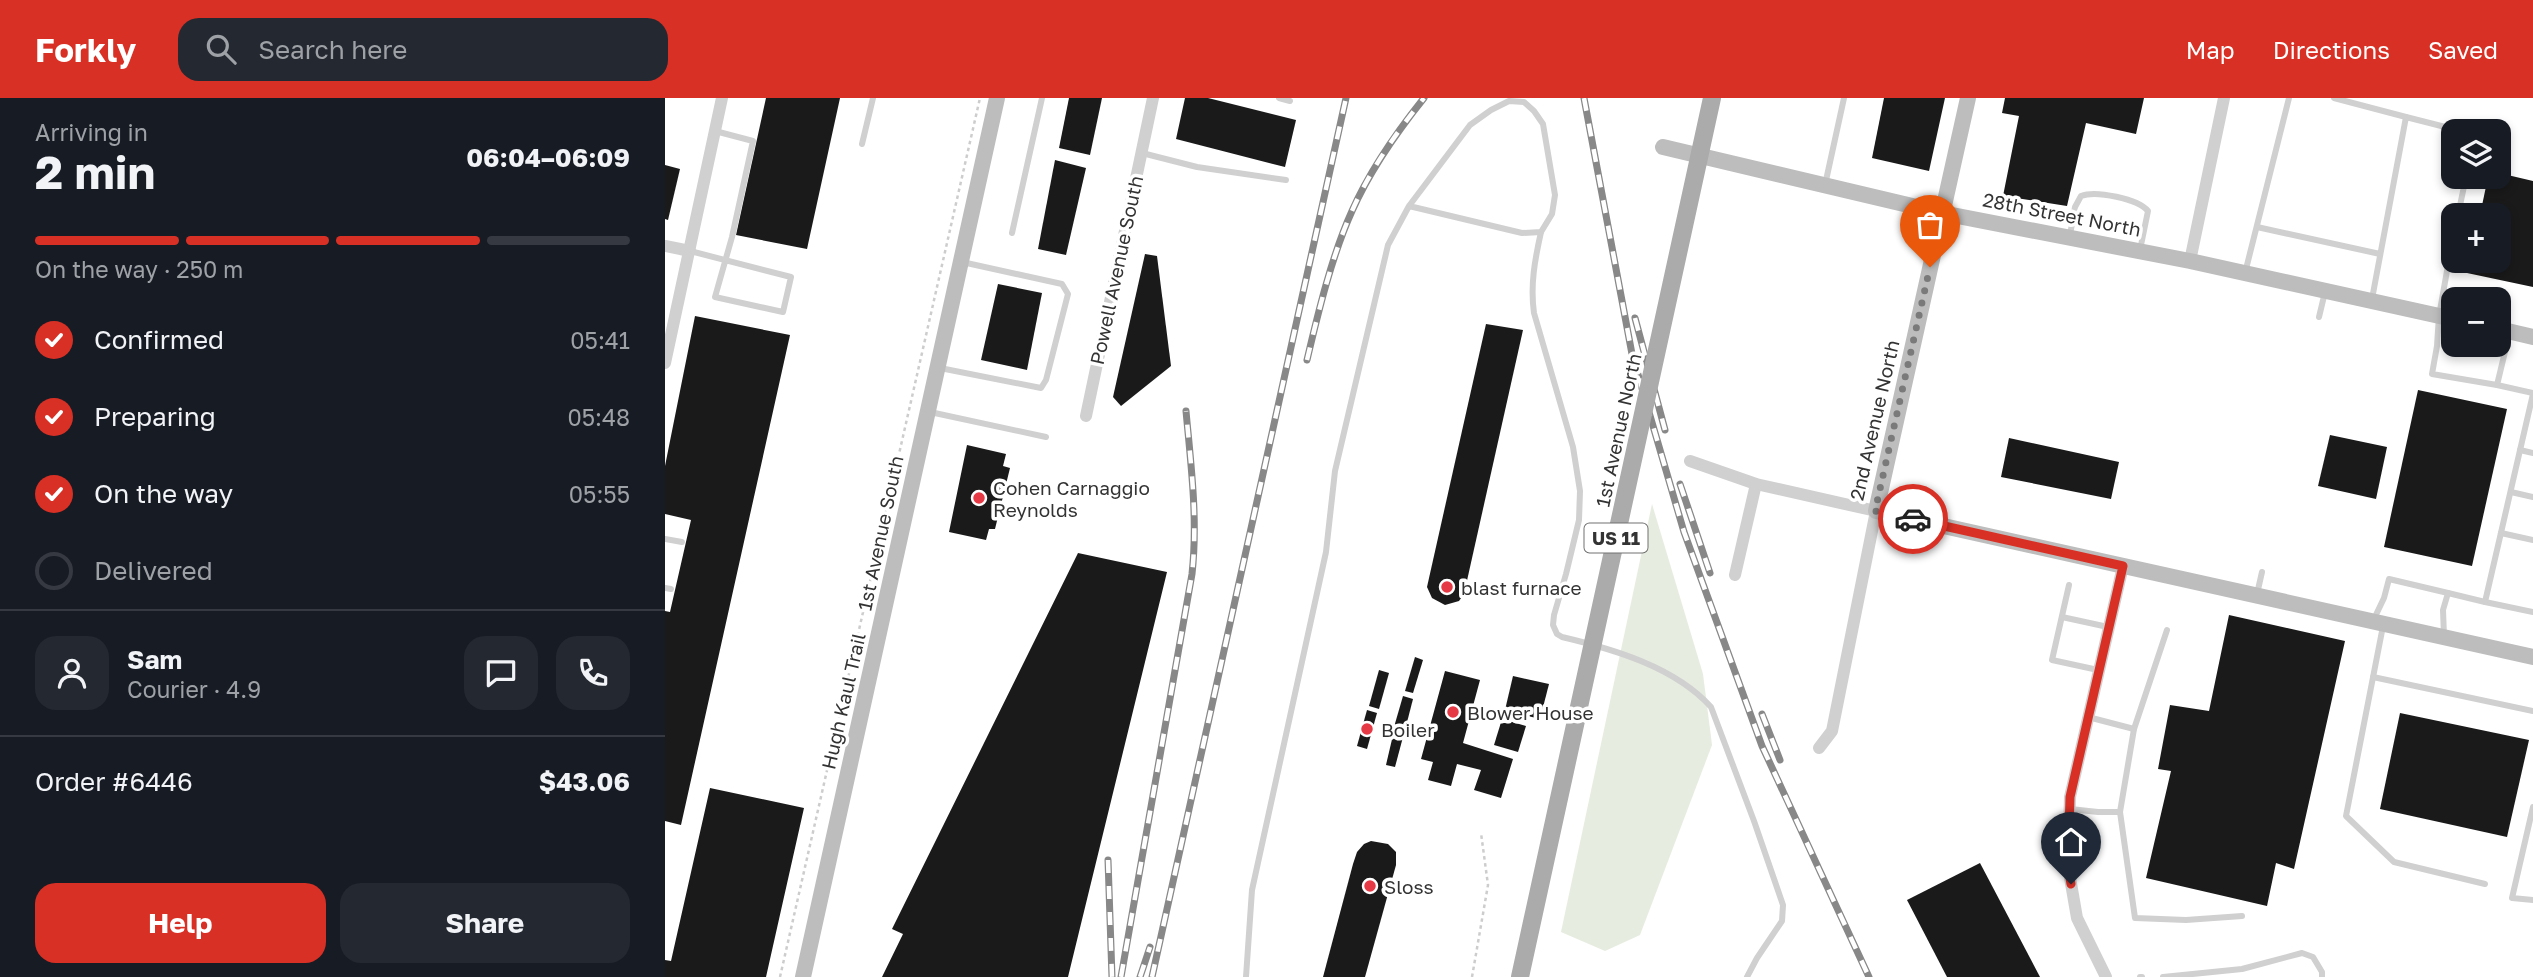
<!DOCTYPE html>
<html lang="en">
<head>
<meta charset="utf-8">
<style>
	body { margin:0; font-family:"Golos Text",sans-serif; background:#242831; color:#f1f3f6; height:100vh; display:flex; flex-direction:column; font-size:26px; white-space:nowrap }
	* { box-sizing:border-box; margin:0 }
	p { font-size:23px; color:#9ea1a6 }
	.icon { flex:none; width:38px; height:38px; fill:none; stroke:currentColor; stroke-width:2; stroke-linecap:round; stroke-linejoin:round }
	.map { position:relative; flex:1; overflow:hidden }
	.details { display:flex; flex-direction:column; background:#171b24; width:665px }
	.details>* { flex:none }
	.tools { position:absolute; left:1776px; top:21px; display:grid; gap:14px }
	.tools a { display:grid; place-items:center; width:70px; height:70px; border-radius:14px; background:#171b24; box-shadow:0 4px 10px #0003; font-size:35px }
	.pin { position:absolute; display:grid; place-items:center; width:60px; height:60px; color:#fff; margin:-72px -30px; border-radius:50% 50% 50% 0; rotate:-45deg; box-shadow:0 0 7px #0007 }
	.pin .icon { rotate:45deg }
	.courier { position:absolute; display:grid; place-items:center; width:70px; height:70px; margin:-35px; border:5px solid #d93025; border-radius:50%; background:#fff; color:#222; box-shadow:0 2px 9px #0007 }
	.headline em { font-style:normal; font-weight:700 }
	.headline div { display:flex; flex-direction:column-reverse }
	.headline { display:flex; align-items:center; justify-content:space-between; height:119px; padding:0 35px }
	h1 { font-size:46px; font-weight:700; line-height:52px }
	.bar { display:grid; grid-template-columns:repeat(4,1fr); gap:10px 7px; align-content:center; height:84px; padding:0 35px }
	.bar i { height:9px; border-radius:5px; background:#363941 }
	.bar .selected { background:#d93025 }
	.bar p { grid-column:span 4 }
	.line { display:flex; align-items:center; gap:18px; padding:0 35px; border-top:2px solid #363941 }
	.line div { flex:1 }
	.round { display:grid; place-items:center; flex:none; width:74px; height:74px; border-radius:21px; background:#242831 }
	ol { padding:0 35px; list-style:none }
	li { display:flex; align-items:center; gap:21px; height:77px }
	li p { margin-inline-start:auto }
	li .icon { padding:7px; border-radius:50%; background:#d93025; color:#fff; stroke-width:4 }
	li:last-child { color:#9ea1a6 }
	li i { width:38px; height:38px; border:4px solid #363941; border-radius:50% }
	.button { display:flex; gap:14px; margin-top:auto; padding:14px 35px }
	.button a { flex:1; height:80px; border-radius:21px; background:#d93025; color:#fff; font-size:28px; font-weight:700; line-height:80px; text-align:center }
	.button a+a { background:#242831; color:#f1f3f6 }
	header { display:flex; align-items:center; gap:42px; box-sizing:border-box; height:98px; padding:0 35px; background:#d93025; color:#fff }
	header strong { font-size:33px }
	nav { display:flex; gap:38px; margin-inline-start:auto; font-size:24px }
	.search { width:490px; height:63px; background:#242831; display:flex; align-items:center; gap:18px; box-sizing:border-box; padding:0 24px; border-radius:21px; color:#9ea1a6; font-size:26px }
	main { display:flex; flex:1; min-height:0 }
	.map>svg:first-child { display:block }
	.green { fill:#e6ecdf }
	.building { fill:#1a1a1a }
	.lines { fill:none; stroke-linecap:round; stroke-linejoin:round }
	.path { stroke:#cdcdcd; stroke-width:2.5; stroke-dasharray:3.5 3.5; stroke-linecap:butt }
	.lane { stroke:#d0d0d0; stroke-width:6 }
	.street { stroke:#d0d0d0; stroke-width:12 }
	.secondary { stroke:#bdbdbd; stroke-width:16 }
	.rail-casing { stroke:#888; stroke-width:7 }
	.rail { stroke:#fff; stroke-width:4.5; stroke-dasharray:13; stroke-linecap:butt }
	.primary-bridge { stroke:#ababab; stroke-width:18 }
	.done { stroke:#7a7a7a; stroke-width:7; stroke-dasharray:0 12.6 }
	.route { stroke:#d93025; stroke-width:9 }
	.poi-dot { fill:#e63946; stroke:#fff; stroke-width:2.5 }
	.labels { text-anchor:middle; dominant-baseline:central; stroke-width:7; stroke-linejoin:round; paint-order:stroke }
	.shield { fill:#fff; stroke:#707070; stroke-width:2 }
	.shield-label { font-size:18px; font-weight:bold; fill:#333 }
	.street-label { font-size:19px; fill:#333; stroke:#fff }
	.poi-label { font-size:19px; fill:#333; stroke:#fff; text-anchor:start }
</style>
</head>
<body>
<header>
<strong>Forkly</strong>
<div class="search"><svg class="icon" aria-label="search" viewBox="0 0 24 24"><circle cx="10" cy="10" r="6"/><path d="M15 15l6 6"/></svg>Search here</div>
<nav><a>Map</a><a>Directions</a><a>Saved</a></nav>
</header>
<main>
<section class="details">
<div class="headline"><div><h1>2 min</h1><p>Arriving in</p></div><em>06:04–06:09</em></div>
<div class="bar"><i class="selected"></i><i class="selected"></i><i class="selected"></i><i></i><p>On the way · 250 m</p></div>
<ol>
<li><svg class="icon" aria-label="check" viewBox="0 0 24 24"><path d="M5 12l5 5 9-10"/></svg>Confirmed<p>05:41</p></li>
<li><svg class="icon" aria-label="check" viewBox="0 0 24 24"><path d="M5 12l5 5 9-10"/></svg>Preparing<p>05:48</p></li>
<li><svg class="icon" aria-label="check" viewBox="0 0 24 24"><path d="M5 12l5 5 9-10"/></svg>On the way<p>05:55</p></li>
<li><i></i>Delivered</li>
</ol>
<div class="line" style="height:126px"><a class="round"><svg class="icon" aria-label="person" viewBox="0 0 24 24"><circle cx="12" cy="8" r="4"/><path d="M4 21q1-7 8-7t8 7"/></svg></a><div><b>Sam</b><p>Courier · 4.9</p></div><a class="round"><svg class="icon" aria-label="chat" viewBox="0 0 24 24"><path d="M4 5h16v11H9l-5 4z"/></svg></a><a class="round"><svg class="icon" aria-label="phone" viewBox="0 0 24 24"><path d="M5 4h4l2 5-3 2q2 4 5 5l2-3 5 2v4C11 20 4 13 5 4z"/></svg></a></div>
<div class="line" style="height:91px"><div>Order #6446</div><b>$43.06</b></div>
<div class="button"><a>Help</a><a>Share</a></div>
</section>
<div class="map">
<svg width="1868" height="879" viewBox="0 0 1868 879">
	<rect width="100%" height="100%" fill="#fff"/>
	<polygon class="green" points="987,406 1038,576 1047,647 975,837 940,853 896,834"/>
	<g class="building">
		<polygon points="101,0 175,0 142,151 71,137"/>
		<polygon points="404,0 437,0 425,57 394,50"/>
		<polygon points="520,0 543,0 631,22 620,69 511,41"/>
		<polygon points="1219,0 1280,0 1264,73 1207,60"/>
		<polygon points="1340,0 1479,0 1471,36 1421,25 1402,108 1338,98 1354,18 1337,15"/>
		<polygon points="390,62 421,70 401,157 373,151"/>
		<polygon points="0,67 15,71 3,122 0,121"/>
		<polygon points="1834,75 1868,83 1868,189 1802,175 1805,163 1834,163 1834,117 1815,117 1823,79 1834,79"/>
		<polygon points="480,156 492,158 506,268 456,308 448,299"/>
		<polygon points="333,186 377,195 362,272 316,262"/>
		<polygon points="30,218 125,237 16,727 0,723 0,513 5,514 26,422 0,416 0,368"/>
		<polygon points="821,226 858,232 799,496 794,503 780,507 767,500 762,489"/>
		<polygon points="1753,292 1842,311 1807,468 1719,449"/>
		<polygon points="1665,337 1722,349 1711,401 1653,388"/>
		<polygon points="1344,340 1454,364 1446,401 1336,379"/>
		<polygon points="302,347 341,356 338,368 345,370 330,431 324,431 321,442 284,434"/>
		<polygon points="413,455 502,474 403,879 217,879 238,836 227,831"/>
		<polygon points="1564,517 1680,543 1629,771 1611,765 1602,808 1481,780 1506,673 1493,671 1505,607 1544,613"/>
		<polygon points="750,559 758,562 748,595 740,593"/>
		<polygon points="714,572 724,575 714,611 704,608"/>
		<polygon points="780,573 815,582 798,645 848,661 836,700 809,692 816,672 792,666 786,688 763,682 768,664 756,661"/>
		<polygon points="848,578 884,586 875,621 840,612"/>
		<polygon points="738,598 748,601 740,632 729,629"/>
		<polygon points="702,612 712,615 702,651 692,648"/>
		<polygon points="1735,615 1864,642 1842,739 1715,711"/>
		<polygon points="837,621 861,628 853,654 829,647"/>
		<polygon points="728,637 738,639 730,669 721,667"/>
		<polygon points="45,690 139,710 101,879 0,879 0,862 6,863"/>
		<polygon points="706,743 723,746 731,754 731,767 700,879 658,879 688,766 692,754 699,746"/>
		<polygon points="1315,765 1375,879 1282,879 1242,802"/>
	</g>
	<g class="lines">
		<g class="path">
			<polyline points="115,879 315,0"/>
			<polyline points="807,879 823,787 816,735"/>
		</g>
		<g class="lane">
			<polyline points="614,0 625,3"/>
			<polyline points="1669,0 1741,19"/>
			<polyline points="197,46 208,0"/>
			<polyline points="477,55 532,69 621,82"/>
			<polyline points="1160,87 1179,0"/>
			<polyline points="1793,117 1801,79"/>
			<polyline points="1592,129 1715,156"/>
			<path d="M876 134C870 161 865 187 869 215L908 349 915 393 914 422 901 476 889 517 888 527 892 536 897 539C948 551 1010 569 1046 609L1089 723 1118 807 1117 823 1092 860 1082 879"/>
			<polyline points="347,135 377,0"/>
			<path d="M1405 137 1410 109 1416 98C1431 92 1473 101 1483 113L1475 152"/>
			<polyline points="1788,139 1774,218 1772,248 1767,276 1832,287"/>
			<polyline points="25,153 126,179 118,214 50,199 67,139 88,43 50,33"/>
			<polyline points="1580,175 1624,0"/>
			<polyline points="1707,201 1741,19 1796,33"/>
			<polyline points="1654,219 1660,194"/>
			<polyline points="1845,233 1832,287 1868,295"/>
			<polyline points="275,270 376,290 381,282 403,196 397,186 297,164"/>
			<polyline points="1868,296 1820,504 1868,514"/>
			<polyline points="265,314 381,339"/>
			<polyline points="1855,352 1868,355"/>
			<polyline points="1846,394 1868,399"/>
			<polyline points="1836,435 1868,442"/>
			<polyline points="0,441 17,444"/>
			<polyline points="1404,487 1387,562 1433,572"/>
			<polyline points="0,490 6,491"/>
			<polyline points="1592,496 1597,474"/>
			<polyline points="1397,519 1443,529"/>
			<polyline points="1708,523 1719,500 1724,481 1783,495"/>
			<polyline points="1718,528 1681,718 1729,764 1820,786"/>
			<polyline points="1502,532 1469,631 1455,714 1470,820 1521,822 1577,818"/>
			<polyline points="1779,538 1778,512 1783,495 1820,504"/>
			<polyline points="1708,579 1868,613"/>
			<polyline points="1423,619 1469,631"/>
			<polyline points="1868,709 1847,800 1868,802"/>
			<polyline points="1405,711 1433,714 1455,714"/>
			<polyline points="581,879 587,792 661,454 670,373 723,147 744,108 805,27 826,12 844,3 859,4 869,13 878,26 890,97 887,116 876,134 857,135 744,108"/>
			<polyline points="1475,879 1477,879"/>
			<polyline points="1498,879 1577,871 1637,855 1648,859 1657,874 1657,879"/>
		</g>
		<g class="street">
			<polyline points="0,148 25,153"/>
			<polyline points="1525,163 1559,0"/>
			<polyline points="0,265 57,0"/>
			<polyline points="421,318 488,0"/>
			<polyline points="1025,363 1091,386 1211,413 1167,633 1154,650"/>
			<polyline points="1070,477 1091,386"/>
			<polyline points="1441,879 1412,820 1403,768 1405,699 1458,468"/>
		</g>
		<g class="secondary">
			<polyline points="1303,0 1211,413 1868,559"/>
			<polyline points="998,49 1277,115 1525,163 1788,221"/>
			<polyline points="1834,231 1868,239"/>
			<polyline points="138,879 332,0"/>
		</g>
		<defs>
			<g id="rail">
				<polyline points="919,0 967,256 1019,434 1097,648 1204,879"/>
				<polyline points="970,220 1000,332"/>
				<path d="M642 262C653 215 667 157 687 113 705 72 731 35 759 0"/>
				<polyline points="1015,386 1045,475"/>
				<polyline points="1097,616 1115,662"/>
				<polyline points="443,762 447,879"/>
				<path d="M456 879 527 476C533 421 526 368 521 313"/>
				<polyline points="475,879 485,849"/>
				<polyline points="487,879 681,0"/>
			</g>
		</defs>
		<use href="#rail" class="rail-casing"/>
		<use href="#rail" class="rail"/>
		<polyline class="primary-bridge" points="855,879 1047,0"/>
	</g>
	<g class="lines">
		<polyline class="done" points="1248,421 1210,413 1265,169"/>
		<polyline class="route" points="1248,421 1458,468 1405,699 1403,768 1406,786"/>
	</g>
	<g class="poi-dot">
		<circle cx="314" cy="400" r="7"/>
		<circle cx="782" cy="489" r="7"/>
		<circle cx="788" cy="614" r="7"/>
		<circle cx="702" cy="631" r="7"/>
		<circle cx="705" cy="788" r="7"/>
	</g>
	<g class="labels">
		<rect class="shield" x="919.5" y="425.5" width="63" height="29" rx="5"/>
		<g class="shield-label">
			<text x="951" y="440">US 11</text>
		</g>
		<g class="street-label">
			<text transform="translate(1397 116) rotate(11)">28th Street North</text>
			<text transform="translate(451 172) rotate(-78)">Powell Avenue South</text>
			<text transform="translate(1209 322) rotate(-77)">2nd Avenue North</text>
			<text transform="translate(953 332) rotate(-78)">1st Avenue North</text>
			<text transform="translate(215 435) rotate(-78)">1st Avenue South</text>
			<text transform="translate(178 603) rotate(-77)">Hugh Kaul Trail</text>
		</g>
		<g class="poi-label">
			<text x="328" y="389">Cohen Carnaggio<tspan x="328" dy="22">Reynolds</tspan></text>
			<text x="796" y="489">blast furnace</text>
			<text x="802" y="614">Blower House</text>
			<text x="716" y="631">Boiler</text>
			<text x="719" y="788">Sloss</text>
		</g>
	</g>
</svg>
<div class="tools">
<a><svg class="icon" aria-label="layers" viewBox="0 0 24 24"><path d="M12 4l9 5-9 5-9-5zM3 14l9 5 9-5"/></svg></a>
<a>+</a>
<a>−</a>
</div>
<div class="pin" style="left:1265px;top:169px;background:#ea580c"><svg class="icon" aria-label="bag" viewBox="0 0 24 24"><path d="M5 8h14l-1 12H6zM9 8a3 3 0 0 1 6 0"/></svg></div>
<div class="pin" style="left:1406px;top:786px;background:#1f2937"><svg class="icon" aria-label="home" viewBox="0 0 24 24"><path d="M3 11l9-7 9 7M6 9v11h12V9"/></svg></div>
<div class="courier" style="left:1248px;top:421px"><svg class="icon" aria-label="car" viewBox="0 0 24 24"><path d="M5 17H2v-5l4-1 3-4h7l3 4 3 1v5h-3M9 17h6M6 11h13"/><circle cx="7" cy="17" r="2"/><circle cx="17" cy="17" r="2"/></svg></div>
</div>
</main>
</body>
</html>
